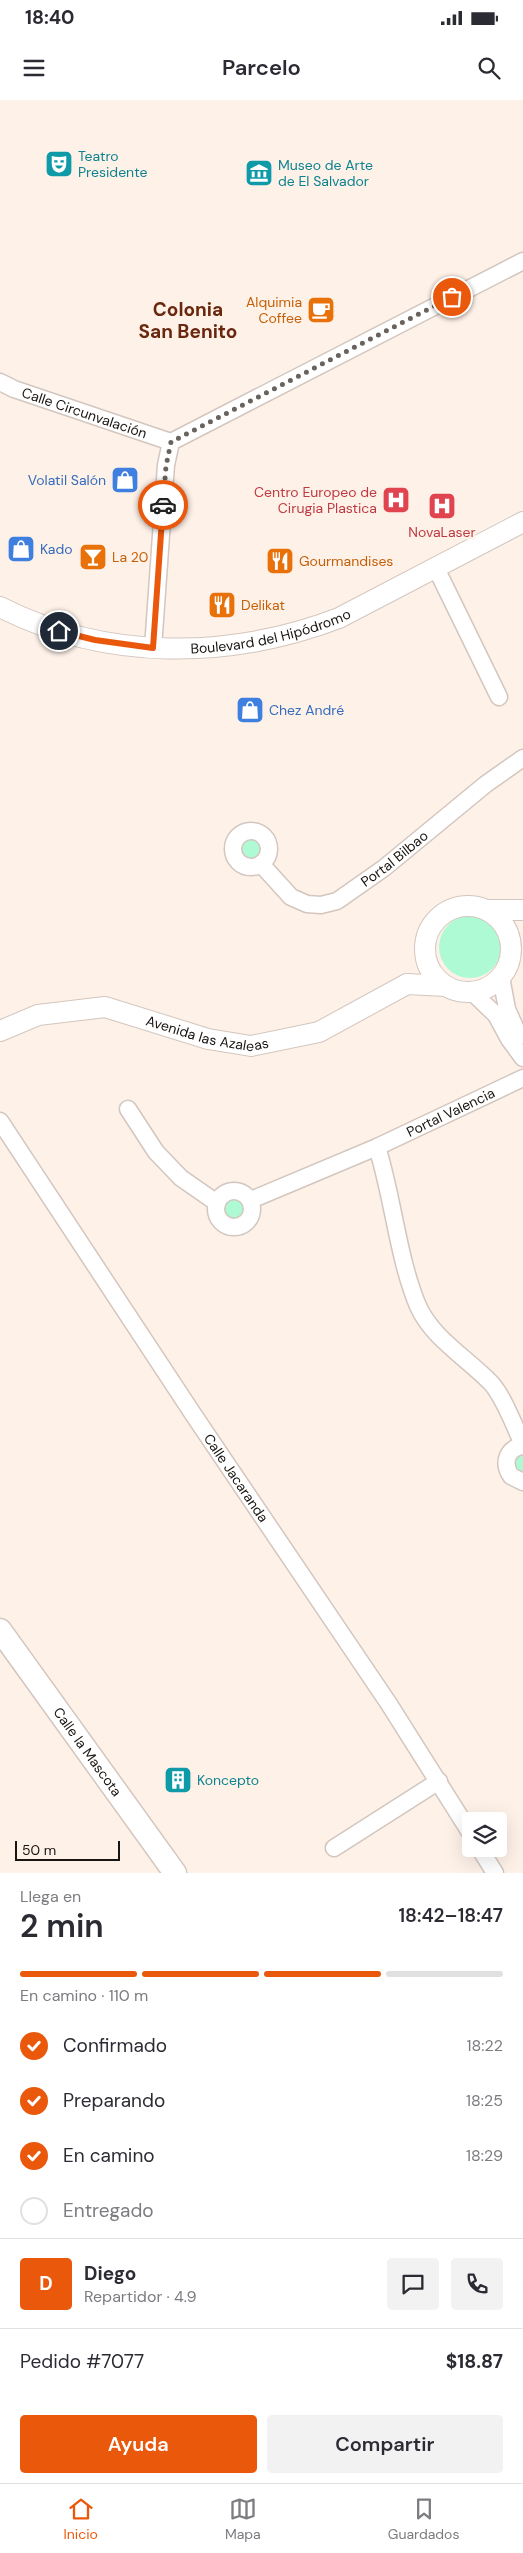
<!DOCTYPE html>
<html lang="es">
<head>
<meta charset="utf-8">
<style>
	body { margin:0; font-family:"DM Sans",sans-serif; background:#f2f2f3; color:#2b2b33; height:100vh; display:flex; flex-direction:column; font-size:19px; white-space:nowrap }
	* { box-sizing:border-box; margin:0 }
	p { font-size:16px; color:#7c7c81 }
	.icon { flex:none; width:28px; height:28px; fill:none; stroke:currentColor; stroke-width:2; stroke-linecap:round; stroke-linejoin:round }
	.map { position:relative; height:1773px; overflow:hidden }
	.drawer { display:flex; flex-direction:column; background:#fff; flex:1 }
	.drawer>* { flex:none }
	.buttons { position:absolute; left:462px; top:1712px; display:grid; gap:10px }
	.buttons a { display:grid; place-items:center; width:45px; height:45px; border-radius:5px; background:#fff; box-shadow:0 5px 20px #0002; font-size:25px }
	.scale { position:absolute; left:15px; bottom:12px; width:105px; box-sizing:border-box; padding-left:5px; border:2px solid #191512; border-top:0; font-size:14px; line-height:18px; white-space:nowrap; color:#191512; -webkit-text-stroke:4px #fef1e8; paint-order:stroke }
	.pin { position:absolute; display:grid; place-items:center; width:42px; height:42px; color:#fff; margin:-21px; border:2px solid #fff; border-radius:50%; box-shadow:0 1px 5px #0007 }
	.courier { position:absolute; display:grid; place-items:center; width:50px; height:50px; margin:-25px; border:4px solid #ea580c; border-radius:50%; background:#fff; color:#222; box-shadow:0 1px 6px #0007 }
	.overview em { font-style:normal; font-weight:600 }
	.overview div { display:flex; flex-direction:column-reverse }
	.overview { display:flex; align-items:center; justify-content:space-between; height:85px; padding:0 20px }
	h1 { font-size:32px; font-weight:600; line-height:38px }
	.bar { display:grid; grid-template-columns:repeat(4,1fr); gap:8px 5px; align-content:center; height:60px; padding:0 20px }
	.bar i { height:6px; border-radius:4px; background:#e1e1e2 }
	.bar .selected { background:#ea580c }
	.bar p { grid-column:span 4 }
	.line { display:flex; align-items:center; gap:12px; padding:0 20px; border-top:1px solid #e1e1e2 }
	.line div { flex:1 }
	.round { display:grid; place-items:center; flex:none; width:52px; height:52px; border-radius:5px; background:#f2f2f3 }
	ol { padding:0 20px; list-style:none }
	li { display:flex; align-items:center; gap:15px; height:55px }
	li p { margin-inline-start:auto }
	li .icon { padding:5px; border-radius:50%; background:#ea580c; color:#fff; stroke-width:4 }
	li:last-child { color:#7c7c81 }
	li i { width:28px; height:28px; border:2px solid #e1e1e2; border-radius:50% }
	.cta { display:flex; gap:10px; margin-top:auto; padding:10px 20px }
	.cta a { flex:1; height:58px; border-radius:5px; background:#ea580c; color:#fff; font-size:20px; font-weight:600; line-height:58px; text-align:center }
	.cta a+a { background:#f2f2f3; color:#2b2b33 }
	.status { display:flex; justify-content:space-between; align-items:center; height:35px; padding:0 25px; background:#fff; direction:ltr }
	.status svg { height:14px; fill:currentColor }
	header { display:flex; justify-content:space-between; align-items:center; height:65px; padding:0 20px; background:#fff; font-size:22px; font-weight:600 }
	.tabs { display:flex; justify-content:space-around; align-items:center; height:70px; border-top:1px solid #e1e1e2; background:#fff; font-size:14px; color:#7c7c81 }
	.tabs a { display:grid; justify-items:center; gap:2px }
	.tabs .selected { color:#ea580c }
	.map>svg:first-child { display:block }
	.grass { fill:#adfad4 }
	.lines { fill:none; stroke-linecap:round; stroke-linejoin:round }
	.minor-casing { stroke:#d3c6be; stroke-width:19 }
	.tertiary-casing { stroke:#d3c6be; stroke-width:22 }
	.secondary-casing { stroke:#d3c6be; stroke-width:25 }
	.minor { stroke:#fff; stroke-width:16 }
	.tertiary { stroke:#fff; stroke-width:20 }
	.secondary { stroke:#fff; stroke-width:22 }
	.done { stroke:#69625d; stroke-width:5; stroke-dasharray:0 9 }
	.route { stroke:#ea580c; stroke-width:6 }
	.labels { text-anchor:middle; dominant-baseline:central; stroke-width:5; stroke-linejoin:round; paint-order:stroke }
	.culture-label { font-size:14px; fill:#0d838f; stroke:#fef1e8; text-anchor:start }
	.food-label { font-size:14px; fill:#c56008; stroke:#fef1e8; text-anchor:start }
	.street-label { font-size:14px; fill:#191512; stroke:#fef1e8 }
	.shop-label { font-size:14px; fill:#366cbe; stroke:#fef1e8; text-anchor:start }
	.health-label { font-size:14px; fill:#be3a42; stroke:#fef1e8; text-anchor:end }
	.district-label { font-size:19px; font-weight:bold; fill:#69280e; stroke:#fef1e8 }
</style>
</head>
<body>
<div class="status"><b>18:40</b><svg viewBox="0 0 49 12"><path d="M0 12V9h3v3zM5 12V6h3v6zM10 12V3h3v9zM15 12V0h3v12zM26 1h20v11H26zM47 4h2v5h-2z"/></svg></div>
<header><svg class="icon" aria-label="menu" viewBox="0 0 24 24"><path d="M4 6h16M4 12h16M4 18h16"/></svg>Parcelo<svg class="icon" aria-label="search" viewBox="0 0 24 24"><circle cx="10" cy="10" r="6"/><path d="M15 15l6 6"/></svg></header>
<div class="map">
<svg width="523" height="1773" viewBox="0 0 523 1773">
	<rect width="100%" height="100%" fill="#fef1e8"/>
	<g class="grass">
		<circle cx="250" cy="750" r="12"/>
		<circle cx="470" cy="847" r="31"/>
		<circle cx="234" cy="1110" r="10"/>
		<path d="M523 1354V1374L515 1369C514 1361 515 1356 523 1354Z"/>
	</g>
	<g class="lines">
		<defs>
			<g id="minor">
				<path id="s1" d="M0 282 14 289 171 342"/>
				<polyline points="171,342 523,161"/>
				<polyline points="436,468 499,597"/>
				<polyline points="153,548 166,365 171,342"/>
				<circle cx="251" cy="749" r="18"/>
				<path id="s2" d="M261 764 291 797 307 804 321 805 337 801 384 768 486 684 523 658"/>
				<polyline points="501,877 507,909 519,936"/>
				<polyline points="472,892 496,915 509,939 523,958"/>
				<polyline points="128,1009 156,1052 181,1078 217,1103"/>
				<path id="s3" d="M0 1021 193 1314 389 1604 471 1734"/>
				<path d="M377 1047C393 1097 398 1159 418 1206 432 1238 467 1258 491 1283 504 1297 514 1326 523 1344"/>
				<circle cx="234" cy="1109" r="18"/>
				<path id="s4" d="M251 1100 377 1047 523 978"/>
				<path d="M523 1346C507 1348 502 1363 511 1376L523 1382"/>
				<polyline points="334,1748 439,1681"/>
				<polyline points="480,1749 495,1773"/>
			</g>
			<g id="tertiary">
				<path id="s5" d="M0 507C106 561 229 560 339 518L523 422"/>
				<circle cx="468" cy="849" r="43"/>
				<polyline points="487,810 523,810"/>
				<path id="s6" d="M0 931 38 915 105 907 208 939 251 946 319 932 407 884 446 886"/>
			</g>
			<g id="secondary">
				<path id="s7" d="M0 1530 175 1773"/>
			</g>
		</defs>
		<use href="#minor" class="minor-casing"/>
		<use href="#tertiary" class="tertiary-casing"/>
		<use href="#secondary" class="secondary-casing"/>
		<use href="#minor" class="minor"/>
		<use href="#tertiary" class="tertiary"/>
		<use href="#secondary" class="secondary"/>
	</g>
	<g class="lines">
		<polyline class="done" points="163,405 166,366 171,342 452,197"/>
		<polyline class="route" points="59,531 95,540 153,548 163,405"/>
	</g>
	<defs>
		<symbol id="theatre-square" viewBox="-11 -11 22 22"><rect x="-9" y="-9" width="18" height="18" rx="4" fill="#0f9aa8" stroke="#fef1e8"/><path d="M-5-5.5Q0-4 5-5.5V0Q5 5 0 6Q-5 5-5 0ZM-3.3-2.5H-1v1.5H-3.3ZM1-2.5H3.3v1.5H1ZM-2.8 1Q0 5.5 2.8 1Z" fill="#fff"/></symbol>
		<symbol id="museum-square" viewBox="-11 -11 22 22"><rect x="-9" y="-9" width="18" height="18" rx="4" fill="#0f9aa8" stroke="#fef1e8"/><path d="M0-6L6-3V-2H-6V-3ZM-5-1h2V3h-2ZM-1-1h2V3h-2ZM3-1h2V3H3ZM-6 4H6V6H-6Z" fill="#fff"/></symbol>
		<symbol id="cafe-square" viewBox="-11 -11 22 22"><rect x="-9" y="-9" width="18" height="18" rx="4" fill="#e8710a" stroke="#fef1e8"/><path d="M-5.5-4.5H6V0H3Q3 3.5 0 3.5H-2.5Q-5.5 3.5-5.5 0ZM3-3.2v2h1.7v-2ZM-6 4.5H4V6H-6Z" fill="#fff"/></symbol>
		<symbol id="shop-square" viewBox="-11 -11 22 22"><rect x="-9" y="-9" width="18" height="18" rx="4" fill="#3f7fe0" stroke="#fef1e8"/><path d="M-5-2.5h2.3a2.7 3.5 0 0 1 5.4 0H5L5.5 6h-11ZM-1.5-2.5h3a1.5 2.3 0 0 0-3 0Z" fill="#fff"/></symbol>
		<symbol id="hospital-square" viewBox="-11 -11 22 22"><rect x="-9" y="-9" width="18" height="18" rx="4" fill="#e0444e" stroke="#fef1e8"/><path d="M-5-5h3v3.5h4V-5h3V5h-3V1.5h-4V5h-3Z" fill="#fff"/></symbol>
		<symbol id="bar-square" viewBox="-11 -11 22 22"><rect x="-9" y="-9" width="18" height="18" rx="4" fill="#e8710a" stroke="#fef1e8"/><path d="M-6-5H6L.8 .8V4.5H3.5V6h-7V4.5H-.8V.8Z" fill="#fff"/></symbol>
		<symbol id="restaurant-square" viewBox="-11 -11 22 22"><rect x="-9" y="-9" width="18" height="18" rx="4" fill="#e8710a" stroke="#fef1e8"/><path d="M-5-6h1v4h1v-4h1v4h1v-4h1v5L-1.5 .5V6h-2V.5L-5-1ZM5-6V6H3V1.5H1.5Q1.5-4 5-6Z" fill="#fff"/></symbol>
		<symbol id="building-square" viewBox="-11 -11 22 22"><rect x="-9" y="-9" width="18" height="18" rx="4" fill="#0f9aa8" stroke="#fef1e8"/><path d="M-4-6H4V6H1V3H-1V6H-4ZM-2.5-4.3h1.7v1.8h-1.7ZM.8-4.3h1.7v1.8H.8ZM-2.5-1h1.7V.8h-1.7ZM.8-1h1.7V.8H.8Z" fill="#fff"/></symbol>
	</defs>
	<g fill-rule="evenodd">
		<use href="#theatre-square" x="43" y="48" width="32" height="32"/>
		<use href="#museum-square" x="243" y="57" width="32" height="32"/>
		<use href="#cafe-square" x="305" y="194" width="32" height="32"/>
		<use href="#shop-square" x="109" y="364" width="32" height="32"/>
		<use href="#hospital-square" x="380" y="384" width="32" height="32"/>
		<use href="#hospital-square" x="426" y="390" width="32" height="32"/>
		<use href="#shop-square" x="5" y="433" width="32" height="32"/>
		<use href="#bar-square" x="77" y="441" width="32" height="32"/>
		<use href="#restaurant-square" x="264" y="445" width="32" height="32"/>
		<use href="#restaurant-square" x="206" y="489" width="32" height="32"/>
		<use href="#shop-square" x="234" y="594" width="32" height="32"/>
		<use href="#building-square" x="162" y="1664" width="32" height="32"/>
	</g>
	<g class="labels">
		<g class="culture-label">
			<text x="78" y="56">Teatro<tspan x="78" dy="16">Presidente</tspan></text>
			<text x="278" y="65">Museo de Arte<tspan x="278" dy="16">de El Salvador</tspan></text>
			<text x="197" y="1680">Koncepto</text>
		</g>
		<g class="food-label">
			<text x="302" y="202" text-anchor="end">Alquimia<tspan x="302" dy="16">Coffee</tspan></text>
			<text x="112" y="457">La 20</text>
			<text x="299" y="461">Gourmandises</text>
			<text x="241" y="505">Delikat</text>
		</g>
		<g class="street-label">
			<text stroke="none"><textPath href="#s1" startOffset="90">Calle Circunvalación</textPath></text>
			<text stroke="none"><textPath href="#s5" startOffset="279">Boulevard del Hipódromo</textPath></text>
			<text stroke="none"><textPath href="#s2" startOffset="164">Portal Bilbao</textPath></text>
			<text stroke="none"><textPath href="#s6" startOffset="215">Avenida las Azaleas</textPath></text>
			<text stroke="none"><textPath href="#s4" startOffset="218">Portal Valencia</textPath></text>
			<text stroke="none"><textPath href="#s3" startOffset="428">Calle Jacaranda</textPath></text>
			<text stroke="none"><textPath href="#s7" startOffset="150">Calle la Mascota</textPath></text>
		</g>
		<g class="shop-label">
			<text x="106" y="380" text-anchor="end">Volatil Salón</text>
			<text x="40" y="449">Kado</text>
			<text x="269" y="610">Chez André</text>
		</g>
		<g class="health-label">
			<text x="377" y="392">Centro Europeo de<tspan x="377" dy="16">Cirugia Plastica</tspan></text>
			<text x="442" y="432" text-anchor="middle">NovaLaser</text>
		</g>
		<g class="district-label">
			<text x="188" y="209">Colonia<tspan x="188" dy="22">San Benito</tspan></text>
		</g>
	</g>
</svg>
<div class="buttons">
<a><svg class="icon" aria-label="layers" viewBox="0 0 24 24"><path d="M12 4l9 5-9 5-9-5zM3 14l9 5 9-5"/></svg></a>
</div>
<div class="scale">50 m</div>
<div class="pin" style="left:452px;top:197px;background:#ea580c"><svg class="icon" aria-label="bag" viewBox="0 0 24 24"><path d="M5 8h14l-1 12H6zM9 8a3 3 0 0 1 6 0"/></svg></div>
<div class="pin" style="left:59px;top:531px;background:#1f2937"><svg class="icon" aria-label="home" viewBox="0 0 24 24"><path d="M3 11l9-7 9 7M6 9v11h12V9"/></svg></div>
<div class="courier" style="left:163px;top:405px"><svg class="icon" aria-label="car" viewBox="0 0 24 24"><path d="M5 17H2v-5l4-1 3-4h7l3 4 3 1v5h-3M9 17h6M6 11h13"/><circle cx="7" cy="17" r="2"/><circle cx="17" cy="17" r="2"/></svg></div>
</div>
<section class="drawer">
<div class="overview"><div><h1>2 min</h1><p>Llega en</p></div><em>18:42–18:47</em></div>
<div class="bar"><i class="selected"></i><i class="selected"></i><i class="selected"></i><i></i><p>En camino · 110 m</p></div>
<ol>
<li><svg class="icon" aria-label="check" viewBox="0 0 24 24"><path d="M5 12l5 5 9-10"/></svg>Confirmado<p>18:22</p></li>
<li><svg class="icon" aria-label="check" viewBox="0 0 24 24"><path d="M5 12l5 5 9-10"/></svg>Preparando<p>18:25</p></li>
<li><svg class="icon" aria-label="check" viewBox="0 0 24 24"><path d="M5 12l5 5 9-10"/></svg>En camino<p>18:29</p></li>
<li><i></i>Entregado</li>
</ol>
<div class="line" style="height:90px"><b class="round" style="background:#ea580c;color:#fff">D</b><div><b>Diego</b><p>Repartidor · 4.9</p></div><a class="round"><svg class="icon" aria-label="chat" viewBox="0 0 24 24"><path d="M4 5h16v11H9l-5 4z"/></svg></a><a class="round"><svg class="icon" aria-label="phone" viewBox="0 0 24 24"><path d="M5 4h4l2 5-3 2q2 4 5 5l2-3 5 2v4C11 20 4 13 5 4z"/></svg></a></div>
<div class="line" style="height:65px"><div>Pedido #7077</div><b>$18.87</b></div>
<div class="cta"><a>Ayuda</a><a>Compartir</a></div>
</section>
<nav class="tabs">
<a class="selected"><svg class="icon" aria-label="home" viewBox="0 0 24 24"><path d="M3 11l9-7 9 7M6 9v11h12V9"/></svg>Inicio</a>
<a><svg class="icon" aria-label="map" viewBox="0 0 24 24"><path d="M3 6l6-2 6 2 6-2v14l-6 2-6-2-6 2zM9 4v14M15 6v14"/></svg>Mapa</a>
<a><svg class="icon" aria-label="saved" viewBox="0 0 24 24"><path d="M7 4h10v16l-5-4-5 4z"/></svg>Guardados</a>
</nav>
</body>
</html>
